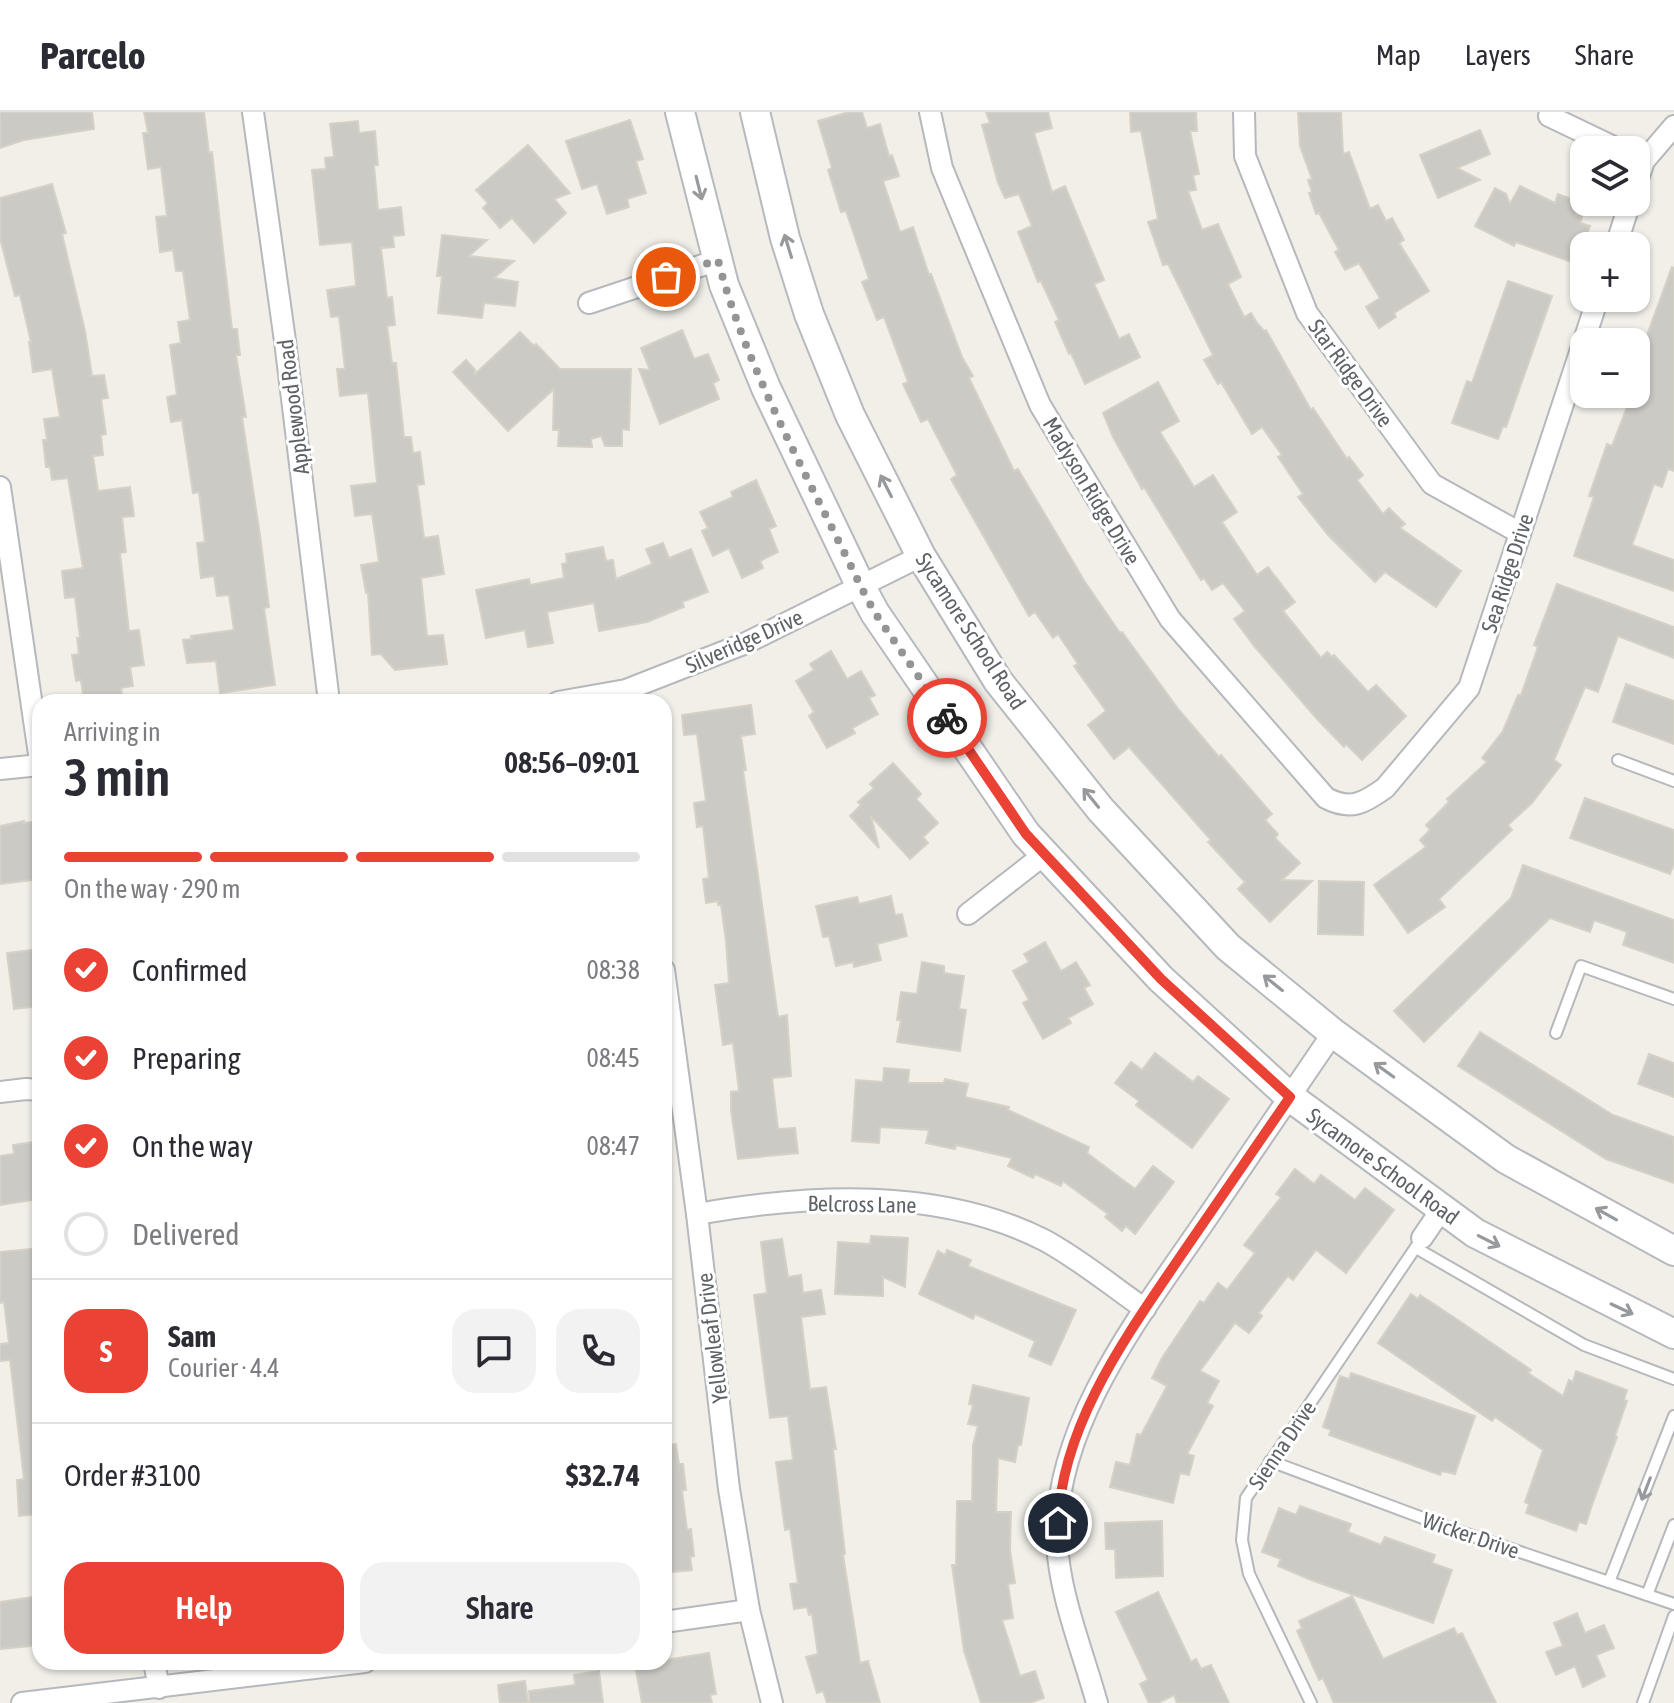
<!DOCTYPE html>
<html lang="en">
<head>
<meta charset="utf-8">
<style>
	body { margin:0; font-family:"Asap Condensed",sans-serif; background:#f2f2f3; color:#2b2b33; height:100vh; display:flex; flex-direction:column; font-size:30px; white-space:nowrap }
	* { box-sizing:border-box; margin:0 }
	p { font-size:26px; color:#7c7c81 }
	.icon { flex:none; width:44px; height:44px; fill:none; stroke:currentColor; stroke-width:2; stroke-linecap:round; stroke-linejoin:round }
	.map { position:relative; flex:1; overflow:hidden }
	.side { position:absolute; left:32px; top:582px; width:640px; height:976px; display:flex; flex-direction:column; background:#fff; border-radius:24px; box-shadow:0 2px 6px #0004 }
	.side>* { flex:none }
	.buttons { position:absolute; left:1570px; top:24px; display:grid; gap:16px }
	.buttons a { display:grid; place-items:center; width:80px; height:80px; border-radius:16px; background:#fff; box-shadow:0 2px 6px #0004; font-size:40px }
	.pin { position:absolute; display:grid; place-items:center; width:68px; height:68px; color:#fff; margin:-34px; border:4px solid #fff; border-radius:50%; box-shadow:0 2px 8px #0007 }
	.courier { position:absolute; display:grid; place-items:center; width:80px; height:80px; margin:-40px; border:6px solid #ea4335; border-radius:50%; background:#fff; color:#222; box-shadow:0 2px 10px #0007 }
	.summary em { font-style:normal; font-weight:600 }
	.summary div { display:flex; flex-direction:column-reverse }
	.summary { display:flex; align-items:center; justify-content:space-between; height:136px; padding:0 32px }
	h1 { font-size:52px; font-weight:600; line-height:60px }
	.bar { display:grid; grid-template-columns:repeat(4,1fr); gap:12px 8px; align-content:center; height:96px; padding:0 32px }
	.bar i { height:10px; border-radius:6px; background:#e1e1e2 }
	.bar .current { background:#ea4335 }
	.bar p { grid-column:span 4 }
	.line { display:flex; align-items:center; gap:20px; padding:0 32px; border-top:2px solid #e1e1e2 }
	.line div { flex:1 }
	.round { display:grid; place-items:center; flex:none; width:84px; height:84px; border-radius:24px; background:#f2f2f3 }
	ol { padding:0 32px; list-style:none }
	li { display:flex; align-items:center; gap:24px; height:88px }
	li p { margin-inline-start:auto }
	li .icon { padding:8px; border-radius:50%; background:#ea4335; color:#fff; stroke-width:4 }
	li:last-child { color:#7c7c81 }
	li i { width:44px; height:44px; border:4px solid #e1e1e2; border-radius:50% }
	.button { display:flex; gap:16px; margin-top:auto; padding:16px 32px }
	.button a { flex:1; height:92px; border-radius:24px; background:#ea4335; color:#fff; font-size:32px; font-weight:600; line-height:92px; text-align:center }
	.button a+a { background:#f2f2f3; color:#2b2b33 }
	header { display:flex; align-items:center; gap:48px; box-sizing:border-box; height:112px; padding:0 40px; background:#fff; border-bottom:2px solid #e1e1e2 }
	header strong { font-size:38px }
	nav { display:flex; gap:44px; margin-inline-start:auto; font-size:28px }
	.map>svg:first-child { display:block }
	.building { fill:#cccac5; stroke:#d6d1c6; stroke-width:2 }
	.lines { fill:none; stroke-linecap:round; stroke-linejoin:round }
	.service-casing { stroke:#b5b8bc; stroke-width:14 }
	.minor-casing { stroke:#b5b8bc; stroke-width:24 }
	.secondary-casing { stroke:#b6babf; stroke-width:32 }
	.service { stroke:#fff; stroke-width:10 }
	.minor { stroke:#fff; stroke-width:20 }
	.secondary { stroke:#fff; stroke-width:28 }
	.oneway { stroke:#979a9d }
	.done { stroke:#929495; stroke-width:8; stroke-dasharray:0 14.4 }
	.route { stroke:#ea4335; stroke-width:10 }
	.labels { text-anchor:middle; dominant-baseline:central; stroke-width:6; stroke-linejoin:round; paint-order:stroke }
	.street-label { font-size:22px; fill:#5f6368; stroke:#fff }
</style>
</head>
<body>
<header>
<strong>Parcelo</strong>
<nav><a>Map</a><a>Layers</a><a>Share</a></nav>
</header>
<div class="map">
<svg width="1674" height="1591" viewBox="0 0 1674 1591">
	<rect width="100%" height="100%" fill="#f1efe8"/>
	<g class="building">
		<polygon points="0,0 92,0 94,17 24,28 0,36"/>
		<polygon points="144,0 204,0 209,41 212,40 232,217 237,217 240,243 236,243 246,305 242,305 260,423 269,495 264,496 275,573 220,581 216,549 187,551 183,528 192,527 191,524 234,518 229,483 217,484 214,464 201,466 197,431 205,430 199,380 193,381 182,308 171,310 167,285 177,283 170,233 181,231 178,210 190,208 183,159 176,159 173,138 160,140 156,105 167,104 161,55 148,57 143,21 148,21"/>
		<polygon points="849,0 862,0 867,16 880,12 889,44 892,43 899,64 883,69 900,120 913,115 929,163 931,162 962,245 973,264 969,266 1014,359 1018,357 1085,470 1120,521 1122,520 1179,598 1219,645 1221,643 1272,702 1265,708 1278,722 1275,726 1300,751 1282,768 1312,769 1270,810 1238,777 1245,770 1208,730 1211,728 1129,635 1114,647 1088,613 1106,599 1074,554 1078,552 1058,522 1053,526 1035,500 1029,504 951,367 957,363 928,307 921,310 903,272 908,270 884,205 877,208 862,170 869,167 846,99 841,100 828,58 832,56 818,9"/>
		<polygon points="986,0 1048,0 1052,16 1034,21 1052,80 1065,74 1104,168 1094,172 1119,227 1129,222 1140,245 1085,272 1071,241 1069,242 1055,210 1059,208 1041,169 1038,170 1018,120 1032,114 1019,82 1005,86 998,71 982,13 990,11"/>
		<polygon points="1130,0 1196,0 1197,19 1190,19 1199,62 1193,63 1196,78 1188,79 1202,118 1218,112 1241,165 1228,172 1244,205 1251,201 1257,211 1264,219 1266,218 1311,298 1313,296 1347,347 1349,345 1363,363 1357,368 1383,402 1389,396 1405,412 1400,416 1461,459 1436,495 1385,460 1375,470 1328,423 1298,385 1303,382 1278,345 1282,343 1262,315 1252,322 1221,270 1218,272 1204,248 1213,243 1168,152 1163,153 1148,110 1158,107 1141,19 1131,20"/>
		<polygon points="1298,0 1341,0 1343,42 1349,40 1370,97 1378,93 1386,109 1392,106 1404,128 1399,131 1429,179 1394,201 1396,205 1379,216 1366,195 1380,186 1359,151 1345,158 1335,140 1339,138 1319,101 1316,102 1309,81 1312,80 1308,68 1312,67 1300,34"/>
		<polygon points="630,8 643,47 636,49 646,81 627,87 629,95 607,102 597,72 582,77 566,29"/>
		<polygon points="358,9 359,21 375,19 378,53 374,53 378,98 401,95 404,123 393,124 394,135 381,136 387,186 392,185 395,213 387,214 392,251 396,251 404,325 411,325 413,341 420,340 424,372 417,373 424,426 438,424 444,462 421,466 427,524 443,523 447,552 395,558 381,542 372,543 368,481 366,481 361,453 379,450 372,402 355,404 351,374 377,371 368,281 340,284 337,257 345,257 339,204 331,205 327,178 356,174 352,130 320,133 312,58 326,57 325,46 334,45 330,12"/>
		<polygon points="1480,18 1490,42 1457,56 1480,68 1438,86 1420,43"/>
		<polygon points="528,33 570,81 554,87 566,101 534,131 512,106 500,116 483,96 488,91 476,78"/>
		<polygon points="52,72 66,121 62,122 85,219 92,264 104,263 108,286 101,287 106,322 101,323 103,343 93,344 98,379 130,375 134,404 122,405 126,440 120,441 129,519 139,518 144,553 130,555 133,574 121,576 123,590 84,590 81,568 76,569 72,543 79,542 77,526 80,526 75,485 65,486 62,459 83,456 68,366 52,368 50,355 46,355 43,328 47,328 44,307 60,305 52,257 33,260 29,230 31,230 20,183 15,184 0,126 0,86"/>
		<polygon points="1520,74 1555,91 1558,82 1580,90 1576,103 1582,105 1580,111 1590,114 1577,152 1516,130 1514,134 1475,114 1495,76 1506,82 1510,92"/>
		<polygon points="442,123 487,128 469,144 514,149 494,166 518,170 515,194 484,191 482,206 438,201 442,164 437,164"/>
		<polygon points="1672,155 1674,156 1674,359 1668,357 1662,375 1654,372 1632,433 1674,448 1674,479 1574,444 1594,385 1589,384 1607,332 1612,334 1632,282 1636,282 1636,253"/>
		<polygon points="1508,169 1552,184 1506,315 1503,314 1498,327 1452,311 1467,269 1472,271"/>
		<polygon points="682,218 694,247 708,242 719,268 713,271 719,287 660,312 639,257 650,258 641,236"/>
		<polygon points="520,220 534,234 536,232 560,257 631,257 629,318 622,317 622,334 605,334 601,324 591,327 592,335 558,334 559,318 553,318 554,277 508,319 453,260 466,248 475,258 475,262"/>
		<polygon points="1158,270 1179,309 1160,320 1194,375 1213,363 1237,400 1222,410 1257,463 1268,455 1295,490 1283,499 1321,546 1327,540 1332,545 1334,543 1368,580 1376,573 1406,604 1362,648 1346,632 1344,635 1317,607 1255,535 1234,507 1245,499 1223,471 1212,478 1204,466 1201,468 1144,375 1142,377 1113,325 1103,301"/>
		<polygon points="756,368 776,414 769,417 778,440 760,449 763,456 742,466 729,436 713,444 702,419 708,416 700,400 733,385 731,380"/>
		<polygon points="663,431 669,446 691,437 708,480 682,490 684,495 647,510 599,519 594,491 547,500 553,531 528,535 525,518 486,526 476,478 529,467 530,473 564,466 562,452 567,451 566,442 603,435 606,449 613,448 616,467 652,452 646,437"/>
		<polygon points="1557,472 1674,515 1674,546 1618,524 1598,580 1585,575 1554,648 1561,653 1532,691 1508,713 1512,718 1439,787 1445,795 1408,821 1374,773 1426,735 1420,728 1430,718 1426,713 1449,690 1447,687 1487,650 1482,646 1503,619 1518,583 1521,583 1538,535 1534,533"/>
		<polygon points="831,539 847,567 861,559 875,583 869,586 878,602 852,616 855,621 827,636 809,604 814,600 796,569 814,558 810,552"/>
		<polygon points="1626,572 1674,589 1674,632 1613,610"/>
		<polygon points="751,593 755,622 741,624 746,658 743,658 778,905 787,903 791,964 772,966 778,1017 795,1016 798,1041 738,1047 731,998 731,980 739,979 733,931 723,933 715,873 729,871 726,829 721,793 718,793 718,789 706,791 703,767 709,766 703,714 697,715 694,691 706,689 697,622 684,623 682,603"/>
		<polygon points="893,651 921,682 916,687 938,711 923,725 928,731 910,747 871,704 879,736 850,704 861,693 858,690 874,676 870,672"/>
		<polygon points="1585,686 1674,718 1674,752 1670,762 1570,726"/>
		<polygon points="24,709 24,711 40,709 40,767 0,772 0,714"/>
		<polygon points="1523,753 1674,808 1674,851 1623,833 1627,820 1594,808 1590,820 1550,806 1424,930 1394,899 1511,786"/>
		<polygon points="1319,769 1364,770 1363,823 1318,822"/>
		<polygon points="891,784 895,803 902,802 907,824 877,832 881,848 854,855 853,850 836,854 829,824 823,825 816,794 857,785 859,792"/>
		<polygon points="1045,830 1061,859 1076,850 1090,873 1084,876 1093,892 1068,906 1071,911 1043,927 1023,891 1029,888 1013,859 1029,850 1024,842"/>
		<polygon points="40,837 40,894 14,897 7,841"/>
		<polygon points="922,850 944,854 944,861 964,864 959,897 966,898 960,939 897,930 901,908 897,908 901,880 917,882"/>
		<polygon points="1480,920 1613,1003 1674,1025 1674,1071 1606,1047 1458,954"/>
		<polygon points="1155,941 1193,970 1198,964 1229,987 1192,1036 1136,993 1139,989 1115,971 1131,950 1142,958"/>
		<polygon points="1649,942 1674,951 1674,985 1638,972"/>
		<polygon points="884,956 909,958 908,971 944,971 945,967 968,972 965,985 1009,995 1008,998 1089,1035 1087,1041 1135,1077 1153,1054 1174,1070 1135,1122 1126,1114 1122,1119 1105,1105 1108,1102 1063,1069 1061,1074 1035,1062 1033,1066 1008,1054 1012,1046 956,1033 955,1037 926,1031 929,1018 880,1015 879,1031 852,1029 856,968 883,970"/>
		<polygon points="40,1029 40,1087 0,1093 0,1044 14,1042 13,1033"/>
		<polygon points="1295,1057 1314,1072 1321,1063 1355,1088 1365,1076 1394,1098 1346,1161 1316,1138 1293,1168 1288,1164 1259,1201 1262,1204 1249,1221 1235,1211 1200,1259 1219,1269 1207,1291 1213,1294 1187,1342 1194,1344 1189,1363 1180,1361 1173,1391 1110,1375 1116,1350 1130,1353 1137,1322 1141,1323 1167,1274 1152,1266 1162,1246 1200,1189 1204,1191 1218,1171 1227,1178 1255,1141 1244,1133 1281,1085 1276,1082"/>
		<polygon points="871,1124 908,1126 905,1175 883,1165 883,1184 835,1182 838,1130 870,1132"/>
		<polygon points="782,1127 788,1165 801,1163 803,1181 821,1178 825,1202 801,1205 810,1277 826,1275 836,1337 833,1337 845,1442 843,1443 860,1551 868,1549 880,1591 827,1591 823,1579 817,1581 806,1545 818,1542 812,1502 809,1503 807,1495 794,1497 790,1472 798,1471 790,1417 785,1418 776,1350 793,1348 788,1304 770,1306 754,1183 767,1181 761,1130"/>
		<polygon points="40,1136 40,1402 19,1404 17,1368 24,1367 10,1248 0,1249 0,1232 9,1231 4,1190 0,1191 0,1140"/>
		<polygon points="947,1138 971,1148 968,1154 1076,1198 1051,1253 1029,1244 1035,1229 975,1202 973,1207 919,1182 938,1139 945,1143"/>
		<polygon points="1411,1182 1418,1187 1420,1183 1452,1204 1531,1258 1528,1261 1563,1284 1569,1268 1573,1270 1576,1259 1627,1278 1624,1288 1627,1289 1615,1324 1617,1325 1592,1393 1586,1412 1579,1410 1576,1419 1526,1401 1529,1392 1525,1390 1543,1338 1495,1305 1492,1309 1477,1299 1378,1231"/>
		<polygon points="1351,1261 1475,1304 1455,1362 1442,1359 1440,1363 1329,1323 1331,1318 1323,1315 1340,1264 1349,1267"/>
		<polygon points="973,1273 1029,1286 1021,1333 1018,1333 1015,1350 998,1346 996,1400 1011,1400 1010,1438 1015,1471 1008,1472 1013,1506 1002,1508 1020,1564 1035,1559 1044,1586 1030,1591 981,1591 964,1539 952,1453 956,1453 957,1389 972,1389 973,1333 978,1314 968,1312 973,1293 969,1292"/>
		<polygon points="676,1332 679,1352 683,1352 686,1378 682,1378 687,1418 691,1417 694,1444 690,1445 692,1458 664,1461 664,1333"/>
		<polygon points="1300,1394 1351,1412 1348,1420 1381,1433 1385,1425 1435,1443 1432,1451 1452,1458 1433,1511 1311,1468 1278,1454 1281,1447 1262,1440 1279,1396 1296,1403"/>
		<polygon points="1162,1409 1163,1464 1116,1466 1115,1437 1106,1437 1105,1411"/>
		<polygon points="1158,1480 1191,1550 1196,1547 1201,1557 1211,1553 1229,1591 1177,1591 1174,1583 1158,1591 1149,1591 1140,1572 1148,1568 1116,1500"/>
		<polygon points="40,1484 40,1533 0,1537 0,1490"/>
		<polygon points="1352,1484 1383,1547 1454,1516 1457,1523 1462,1521 1496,1591 1334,1591 1323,1566 1319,1568 1297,1519 1302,1516 1299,1509"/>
		<polygon points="1577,1501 1585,1521 1604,1513 1614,1536 1596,1543 1605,1564 1583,1575 1575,1554 1556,1563 1546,1540 1563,1534 1554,1511"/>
		<polygon points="709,1541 716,1582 710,1583 712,1591 642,1591 635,1553"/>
		<polygon points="599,1559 603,1591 530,1591 529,1579 575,1573 574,1563"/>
		<polygon points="525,1569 528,1591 500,1591 498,1573"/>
	</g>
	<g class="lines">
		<defs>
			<g id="service">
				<polyline points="1618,648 1674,669"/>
				<polyline points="1556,921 1581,854 1674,887"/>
				<polyline points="1416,1136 1584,1233 1674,1267"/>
				<polyline points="1270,1349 1455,1418 1674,1492"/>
				<polyline points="1609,1470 1674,1304"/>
				<polyline points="1647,1483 1674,1413"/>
				<polyline points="1311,1591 1249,1462 1242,1428 1246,1386 1422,1126"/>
				<polyline points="1643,1591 1674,1504"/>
			</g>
			<g id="minor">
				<polyline points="253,0 285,229 329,590"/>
				<path d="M930 0 942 56 1040 293 1170 507 1326 686C1351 699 1364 691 1385 676L1469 576 1598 186"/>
				<polyline points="1244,0 1245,44 1307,201 1432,372 1520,421"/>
				<polyline points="1549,4 1620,38"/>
				<polyline points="1636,73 1644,49 1674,14"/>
				<polyline points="1616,134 1630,90"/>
				<polyline points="589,191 718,148"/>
				<polyline points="0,375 40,649"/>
				<polyline points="558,590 626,578 746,531 921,444"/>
				<polyline points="0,657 40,653"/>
				<polyline points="968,802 1046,741"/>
				<polyline points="664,858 697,1102 729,1377 749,1498 772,1591"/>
				<polyline points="0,980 26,977 40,978"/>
				<path d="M697 1102C810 1082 939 1075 1044 1128 1078 1146 1113 1175 1145 1197"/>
				<polyline points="1422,1126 1441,1098"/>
				<polyline points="664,1510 749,1498"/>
				<polyline points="154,1550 159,1576"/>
				<polyline points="22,1591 365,1550"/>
				<path d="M1097 1591C1083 1540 1060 1485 1057 1432 1052 1313 1143 1200 1207 1106 1249 1045 1291 983 1333 921"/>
			</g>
			<g id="secondary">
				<polyline points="680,0 724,173 766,276 861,475 875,501 1026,722 1161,867 1290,985 1475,1121 1674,1222"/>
				<polyline points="755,0 785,126 809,202 850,303 921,444 998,569 1101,698 1228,835 1333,921 1506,1047 1674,1139"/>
			</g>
		</defs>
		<use href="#service" class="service-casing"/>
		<use href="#minor" class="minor-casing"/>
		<use href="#secondary" class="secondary-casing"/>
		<use href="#service" class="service"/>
		<use href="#minor" class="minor"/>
		<use href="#secondary" class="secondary"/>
	</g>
	<defs><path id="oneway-shaft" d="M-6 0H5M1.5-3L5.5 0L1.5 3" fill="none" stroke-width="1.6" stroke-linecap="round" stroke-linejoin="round" transform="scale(2)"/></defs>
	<g class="oneway">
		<use href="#oneway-shaft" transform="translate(699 76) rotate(76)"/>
		<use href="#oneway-shaft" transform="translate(788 134) rotate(-107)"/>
		<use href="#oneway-shaft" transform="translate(886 374) rotate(-117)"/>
		<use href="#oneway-shaft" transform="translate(1091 686) rotate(-129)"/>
		<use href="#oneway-shaft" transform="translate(1273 871) rotate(-141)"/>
		<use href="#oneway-shaft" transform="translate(1384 958) rotate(-144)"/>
		<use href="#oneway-shaft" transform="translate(1606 1102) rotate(-151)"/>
		<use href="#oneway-shaft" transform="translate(1489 1129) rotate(27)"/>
		<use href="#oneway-shaft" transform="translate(1622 1197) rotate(25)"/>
		<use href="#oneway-shaft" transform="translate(1646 1377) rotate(111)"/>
	</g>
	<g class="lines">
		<path class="done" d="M666 165 718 148C746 258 812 372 861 475L875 501 947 606"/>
		<path class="route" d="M947 606 1026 722 1161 867 1290 985C1254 1037 1218 1090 1182 1142 1128 1222 1062 1311 1058 1411"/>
	</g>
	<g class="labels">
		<g class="street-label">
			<text transform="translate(1351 261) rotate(54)">Star Ridge Drive</text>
			<text transform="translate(293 295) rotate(-97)">Applewood Road</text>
			<text transform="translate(1092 379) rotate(59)">Madyson Ridge Drive</text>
			<text transform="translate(1507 461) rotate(-72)">Sea Ridge Drive</text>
			<text transform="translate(971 519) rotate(57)">Sycamore School Road</text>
			<text transform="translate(744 529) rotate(-24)">Silveridge Drive</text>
			<text transform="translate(1383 1054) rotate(36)">Sycamore School Road</text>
			<text transform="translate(862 1092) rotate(1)">Belcross Lane</text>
			<text transform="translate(712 1226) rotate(-97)">Yellowleaf Drive</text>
			<text transform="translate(1282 1333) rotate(-56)">Sienna Drive</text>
			<text transform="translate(1471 1423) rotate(19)">Wicker Drive</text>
		</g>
	</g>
</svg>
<div class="buttons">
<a><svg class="icon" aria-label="layers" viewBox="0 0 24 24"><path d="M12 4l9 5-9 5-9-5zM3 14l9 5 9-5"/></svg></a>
<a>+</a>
<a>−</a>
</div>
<div class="pin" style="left:666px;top:165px;background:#ea580c"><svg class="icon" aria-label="bag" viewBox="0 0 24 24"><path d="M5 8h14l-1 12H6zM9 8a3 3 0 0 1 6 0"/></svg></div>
<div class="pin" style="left:1058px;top:1411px;background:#1f2937"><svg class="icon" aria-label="home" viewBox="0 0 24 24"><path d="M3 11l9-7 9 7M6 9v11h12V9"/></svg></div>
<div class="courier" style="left:947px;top:606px"><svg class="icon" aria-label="bike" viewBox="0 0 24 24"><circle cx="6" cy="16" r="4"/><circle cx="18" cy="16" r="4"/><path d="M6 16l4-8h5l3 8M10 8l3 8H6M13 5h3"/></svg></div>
<section class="side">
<div class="summary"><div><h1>3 min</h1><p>Arriving in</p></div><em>08:56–09:01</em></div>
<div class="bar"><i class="current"></i><i class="current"></i><i class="current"></i><i></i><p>On the way · 290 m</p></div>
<ol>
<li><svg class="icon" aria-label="check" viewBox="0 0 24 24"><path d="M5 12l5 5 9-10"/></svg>Confirmed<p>08:38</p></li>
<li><svg class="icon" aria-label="check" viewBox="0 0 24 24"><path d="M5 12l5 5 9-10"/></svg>Preparing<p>08:45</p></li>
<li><svg class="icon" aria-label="check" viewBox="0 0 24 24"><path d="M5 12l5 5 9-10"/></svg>On the way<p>08:47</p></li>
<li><i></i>Delivered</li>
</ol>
<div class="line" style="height:144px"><b class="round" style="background:#ea4335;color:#fff">S</b><div><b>Sam</b><p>Courier · 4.4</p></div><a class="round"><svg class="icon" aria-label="chat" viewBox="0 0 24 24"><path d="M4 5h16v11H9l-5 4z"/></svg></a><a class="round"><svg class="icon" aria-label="phone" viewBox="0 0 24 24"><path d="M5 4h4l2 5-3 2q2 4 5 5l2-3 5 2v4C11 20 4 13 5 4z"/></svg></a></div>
<div class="line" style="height:104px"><div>Order #3100</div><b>$32.74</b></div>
<div class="button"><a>Help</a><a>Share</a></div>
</section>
</div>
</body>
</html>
